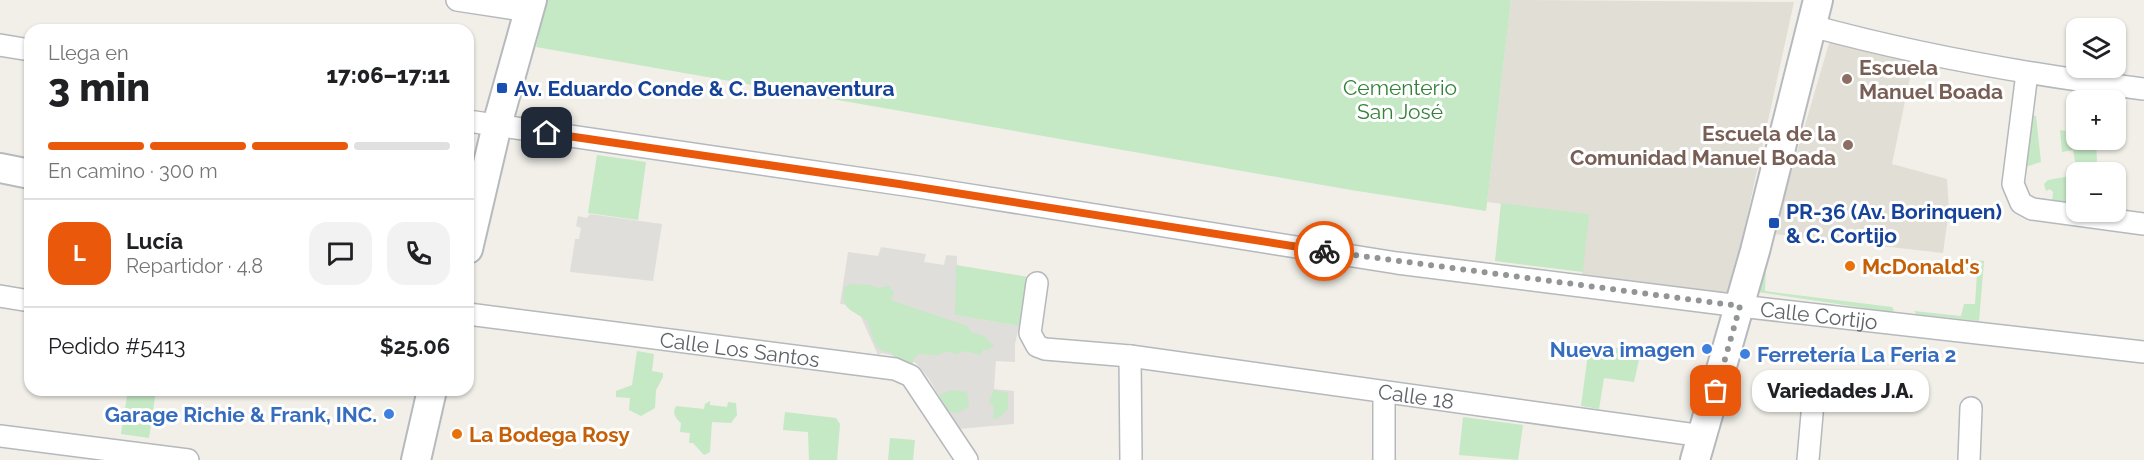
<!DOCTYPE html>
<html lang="es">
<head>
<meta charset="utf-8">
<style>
	body { margin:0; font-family:Raleway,sans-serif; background:#f2f2f2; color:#202124; height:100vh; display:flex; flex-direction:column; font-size:22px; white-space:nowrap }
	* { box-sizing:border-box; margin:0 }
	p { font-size:20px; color:#757577 }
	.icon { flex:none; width:33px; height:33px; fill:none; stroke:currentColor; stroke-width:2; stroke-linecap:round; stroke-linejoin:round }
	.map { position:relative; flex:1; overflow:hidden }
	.panel { position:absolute; left:24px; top:24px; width:450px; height:372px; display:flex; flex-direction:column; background:#fff; border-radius:18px; box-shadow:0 2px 4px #0004 }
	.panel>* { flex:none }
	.controls { position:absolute; left:2066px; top:18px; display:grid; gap:12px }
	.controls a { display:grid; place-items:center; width:60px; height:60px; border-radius:12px; background:#fff; box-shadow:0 2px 4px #0004; font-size:30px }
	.pin { position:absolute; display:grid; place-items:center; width:51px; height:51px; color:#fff; margin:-26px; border-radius:12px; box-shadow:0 3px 9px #0006 }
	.courier { position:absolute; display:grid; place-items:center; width:60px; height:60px; margin:-30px; border:4px solid #ea580c; border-radius:50%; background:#fff; color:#222; box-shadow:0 2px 8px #0007 }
	.bubble { position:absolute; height:42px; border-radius:18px; background:#fff; box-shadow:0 2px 4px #0004; font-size:20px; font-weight:800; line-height:42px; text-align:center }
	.head em { font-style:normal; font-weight:800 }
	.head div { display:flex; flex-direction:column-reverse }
	.head { display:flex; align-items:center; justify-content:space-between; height:102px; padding:0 24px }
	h1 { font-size:39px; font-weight:800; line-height:45px }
	.bar { display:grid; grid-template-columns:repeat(4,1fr); gap:9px 6px; align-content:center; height:72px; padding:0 24px }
	.bar i { height:8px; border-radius:4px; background:#e0e0e0 }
	.bar .current { background:#ea580c }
	.bar p { grid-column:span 4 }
	.line { display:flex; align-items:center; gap:15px; padding:0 24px; border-top:2px solid #e0e0e0 }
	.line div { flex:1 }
	.round { display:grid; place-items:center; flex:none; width:63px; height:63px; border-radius:18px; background:#f2f2f2 }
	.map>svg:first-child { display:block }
	.industrial { fill:#e0deda }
	.education { fill:#e1ded6 }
	.green { fill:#c5e8c5 }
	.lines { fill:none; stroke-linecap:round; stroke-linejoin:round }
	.street-casing { stroke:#b5b8bc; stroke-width:24 }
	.secondary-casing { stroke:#b6babf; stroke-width:32 }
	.street { stroke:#fff; stroke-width:21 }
	.secondary { stroke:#fff; stroke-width:28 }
	.done { stroke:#929495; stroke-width:6; stroke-dasharray:0 10.8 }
	.route { stroke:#ea580c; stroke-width:8 }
	.education-dot { fill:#8d6e63; stroke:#fff; stroke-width:2 }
	.transit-dot { fill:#1a4fb4; stroke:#fff; stroke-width:2 }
	.food-dot { fill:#e8710a; stroke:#fff; stroke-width:2 }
	.shop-dot { fill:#3f7fe0; stroke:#fff; stroke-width:2 }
	.labels { text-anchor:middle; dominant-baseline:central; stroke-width:6; stroke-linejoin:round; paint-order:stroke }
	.education-label { font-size:21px; font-weight:bold; fill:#785e54; stroke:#fff; text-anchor:start }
	.park-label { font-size:21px; fill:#348238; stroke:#fff }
	.transit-label { font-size:21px; font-weight:bold; fill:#164399; stroke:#fff; text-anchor:start }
	.food-label { font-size:21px; font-weight:bold; fill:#c56008; stroke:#fff; text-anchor:start }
	.street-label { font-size:21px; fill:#5f6368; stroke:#fff }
	.shop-label { font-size:21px; font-weight:bold; fill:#366cbe; stroke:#fff; text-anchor:end }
</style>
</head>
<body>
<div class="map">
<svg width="2144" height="460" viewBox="0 0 2144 460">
	<rect width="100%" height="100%" fill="#f1efe8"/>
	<g class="industrial">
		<polygon points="590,214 662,224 653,281 570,272 575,239 579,239 581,228 576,226 578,216 587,218"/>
		<polygon points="881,247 926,254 924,262 944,265 946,255 957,256 956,315 1019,326 1015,344 1015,362 996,361 994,389 1014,391 1014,424 959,429 929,379 916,363 903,358 882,353 878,355 856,306 840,304 848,252 878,256"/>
	</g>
	<g class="education">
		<polygon points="1511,0 1794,2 1730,294 1582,274 1588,214 1487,202"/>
		<polygon points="1830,40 1913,63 1892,164 1947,179 1949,210 1943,253 1773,234"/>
	</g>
	<g class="green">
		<polygon points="547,0 1511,0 1486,211 1351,190 536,47"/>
		<polygon points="2030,115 2036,116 2041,162 2025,167"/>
		<polygon points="2060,130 2066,131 2067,138 2096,140 2097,163 2111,164 2109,172 2077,172 2073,150 2062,152"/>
		<polygon points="597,155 646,162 638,220 588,213"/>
		<polygon points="2076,175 2076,207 2052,204 2053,192 2050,189 2046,191 2044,184 2048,180"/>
		<polygon points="1501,203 1589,214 1583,272 1495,261"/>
		<polygon points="1967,259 1984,261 1979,321 1916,314 1914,311 1961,316 1964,304 1975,304 1977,273 1967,271"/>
		<polygon points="956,265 1028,277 1019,326 955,315"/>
		<polygon points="1764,266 1766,267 1765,291 1892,307 1894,310 1891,312 1758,292"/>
		<path d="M850 284 871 285 878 288 889 286 894 293 891 298 893 301 968 326 971 332 984 336 994 346 988 350H983L980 355 965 351 956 354 947 351 938 355 919 354 914 358 912 366 897 362 892 353 882 351 875 344 867 320C853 311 838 308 845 287Z"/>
		<polygon points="1578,343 1641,351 1634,382 1604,378 1599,409 1581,406 1588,354 1577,351"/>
		<polygon points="637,351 654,354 652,371 663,373 663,377 656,390 655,408 641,416 629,410 630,398 616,397 616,391 632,385"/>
		<polygon points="128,390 156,390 149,438 121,434"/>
		<polygon points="953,390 967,392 969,407 957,413 949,411 939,395"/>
		<polygon points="994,390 1008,393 1008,409 999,418 993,419 994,408 989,401"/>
		<path d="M710 401V405L727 407 728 402 736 403 737 415 731 423 712 422 710 452 704 455 693 443H689L690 433 680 432 681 423C675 417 672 414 676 406L704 409 705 404Z"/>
		<polygon points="785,412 836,418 840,424 837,460 809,460 808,432 783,430"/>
		<polygon points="1463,417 1523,425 1518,460 1459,455"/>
		<polygon points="890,438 915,440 913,460 888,460"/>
	</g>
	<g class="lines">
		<defs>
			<g id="street">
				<polyline points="457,0 529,11"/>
				<path d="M1812 26C1922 56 2031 75 2144 89"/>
				<polyline points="0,45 30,50"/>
				<polyline points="2027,73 2013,184 2021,203 2032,209 2144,224"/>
				<path id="s1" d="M468 121 919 187 1397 263 1740 306 2144 352"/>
				<path id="s2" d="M1037 283 1030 333 1037 346 1045 349 1130 356 1703 436"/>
				<polyline points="0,296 30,301"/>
				<path id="s3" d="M468 314 895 369 911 376 967 460"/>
				<polyline points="1130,356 1131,460"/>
				<polyline points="1384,392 1384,460"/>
				<polyline points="0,436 188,460"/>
				<polyline points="1808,460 1814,391"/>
				<polyline points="1969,460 1971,408"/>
			</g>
			<g id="secondary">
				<polyline points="0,168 30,174"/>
				<polyline points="468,249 497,125 532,0"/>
				<polyline points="416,460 432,390"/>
				<polyline points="1695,460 1755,251 1818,0"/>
			</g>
		</defs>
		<use href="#street" class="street-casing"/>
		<use href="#secondary" class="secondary-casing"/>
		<use href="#street" class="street"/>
		<use href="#secondary" class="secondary"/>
	</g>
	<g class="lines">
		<polyline class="done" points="1324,251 1740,306 1716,391"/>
		<polyline class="route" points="547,133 899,184 1324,251"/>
	</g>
	<g class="education-dot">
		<circle cx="1847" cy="79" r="6"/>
		<circle cx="1848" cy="145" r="6"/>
	</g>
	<g class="transit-dot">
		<rect x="496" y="82" width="12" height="12" rx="3"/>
		<rect x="1768" y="217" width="12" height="12" rx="3"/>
	</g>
	<g class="food-dot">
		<circle cx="1850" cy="266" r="6"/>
		<circle cx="457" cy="434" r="6"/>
	</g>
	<g class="shop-dot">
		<circle cx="1707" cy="349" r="6"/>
		<circle cx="1745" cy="354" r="6"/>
		<circle cx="389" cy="414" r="6"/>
	</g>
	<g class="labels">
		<g class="education-label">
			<text x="1859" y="67">Escuela<tspan x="1859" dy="24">Manuel Boada</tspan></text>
			<text x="1836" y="133" text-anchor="end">Escuela de la<tspan x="1836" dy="24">Comunidad Manuel Boada</tspan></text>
		</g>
		<g class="park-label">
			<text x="1400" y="87">Cementerio<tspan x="1400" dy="24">San José</tspan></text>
		</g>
		<g class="transit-label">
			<text x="514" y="88">Av. Eduardo Conde &amp; C. Buenaventura</text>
			<text x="1786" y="211">PR-36 (Av. Borinquen)<tspan x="1786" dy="24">&amp; C. Cortijo</tspan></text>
		</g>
		<g class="food-label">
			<text x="1862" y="266">McDonald's</text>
			<text x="469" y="434">La Bodega Rosy</text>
		</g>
		<g class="street-label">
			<text stroke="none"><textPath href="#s1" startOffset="1365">Calle Cortijo</textPath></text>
			<text stroke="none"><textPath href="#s3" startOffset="274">Calle Los Santos</textPath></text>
			<text stroke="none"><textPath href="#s2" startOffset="448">Calle 18</textPath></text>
		</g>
		<g class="shop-label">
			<text x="1695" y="349">Nueva imagen</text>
			<text x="1757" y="354" text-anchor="start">Ferretería La Feria 2</text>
			<text x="377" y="414">Garage Richie &amp; Frank, INC.</text>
		</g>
	</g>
</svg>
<div class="controls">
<a><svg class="icon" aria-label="layers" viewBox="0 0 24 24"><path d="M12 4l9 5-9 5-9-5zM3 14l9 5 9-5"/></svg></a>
<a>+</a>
<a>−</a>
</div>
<div class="pin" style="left:1716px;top:391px;background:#ea580c"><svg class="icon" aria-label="bag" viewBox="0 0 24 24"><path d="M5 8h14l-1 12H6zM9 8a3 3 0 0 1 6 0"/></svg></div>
<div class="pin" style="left:547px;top:133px;background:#1f2937"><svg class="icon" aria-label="home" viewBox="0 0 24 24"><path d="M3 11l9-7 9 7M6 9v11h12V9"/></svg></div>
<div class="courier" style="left:1324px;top:251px"><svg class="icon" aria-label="bike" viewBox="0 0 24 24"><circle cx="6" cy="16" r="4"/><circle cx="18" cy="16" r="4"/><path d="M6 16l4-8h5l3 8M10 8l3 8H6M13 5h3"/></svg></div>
<div class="bubble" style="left:1752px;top:370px;width:177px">Variedades J.A.</div>
<section class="panel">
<div class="head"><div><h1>3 min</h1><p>Llega en</p></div><em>17:06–17:11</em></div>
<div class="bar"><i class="current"></i><i class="current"></i><i class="current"></i><i></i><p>En camino · 300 m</p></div>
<div class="line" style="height:108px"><b class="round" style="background:#ea580c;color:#fff">L</b><div><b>Lucía</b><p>Repartidor · 4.8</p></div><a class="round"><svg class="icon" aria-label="chat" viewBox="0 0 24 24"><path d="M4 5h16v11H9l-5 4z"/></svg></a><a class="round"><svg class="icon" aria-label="phone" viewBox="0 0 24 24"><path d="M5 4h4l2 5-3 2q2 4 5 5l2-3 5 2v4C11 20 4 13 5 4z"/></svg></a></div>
<div class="line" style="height:78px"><div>Pedido #5413</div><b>$25.06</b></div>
</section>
</div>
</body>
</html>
